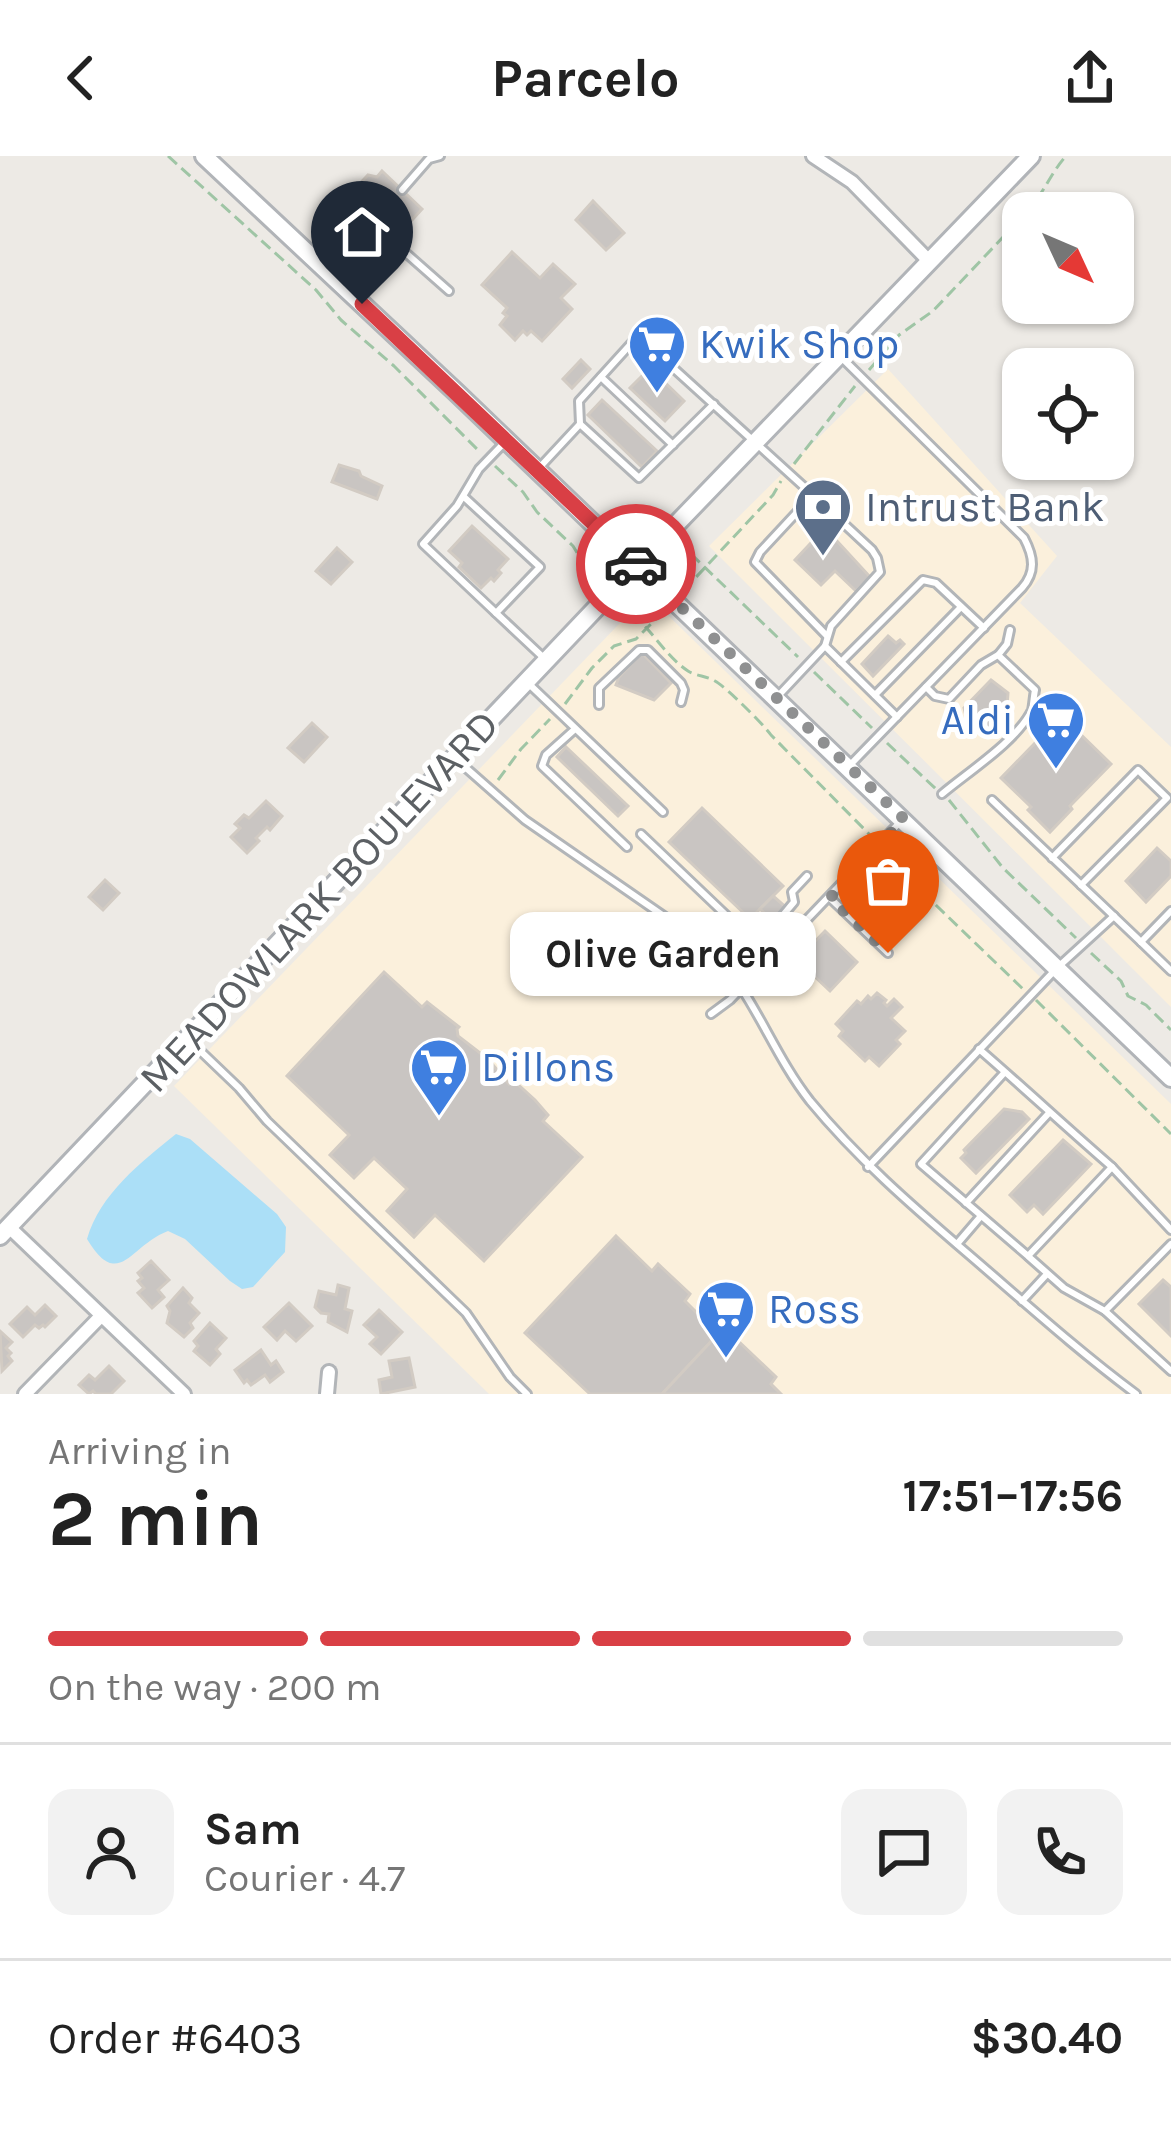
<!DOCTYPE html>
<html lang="en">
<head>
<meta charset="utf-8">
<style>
	body { margin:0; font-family:Karla,sans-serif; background:#f2f2f2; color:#222; height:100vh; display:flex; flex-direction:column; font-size:45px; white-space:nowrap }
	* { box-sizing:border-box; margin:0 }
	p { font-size:39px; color:#767676 }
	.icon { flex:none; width:66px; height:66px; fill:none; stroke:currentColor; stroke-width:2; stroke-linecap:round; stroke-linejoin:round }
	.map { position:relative; height:1238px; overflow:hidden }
	.details { display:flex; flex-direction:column; background:#fff; flex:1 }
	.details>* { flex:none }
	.needle { width:78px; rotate:134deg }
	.controls { position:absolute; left:1002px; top:36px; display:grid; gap:24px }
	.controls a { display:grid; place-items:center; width:132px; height:132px; border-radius:24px; background:#fff; box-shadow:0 3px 9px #0004; font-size:60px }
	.pin { position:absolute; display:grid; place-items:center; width:102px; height:102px; color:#fff; margin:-123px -51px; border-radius:50% 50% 50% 0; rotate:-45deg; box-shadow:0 0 12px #0007 }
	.pin .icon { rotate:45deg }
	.courier { position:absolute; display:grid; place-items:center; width:120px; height:120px; margin:-60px; border:9px solid #d93f45; border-radius:50%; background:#fff; color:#222; box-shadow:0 3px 15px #0007 }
	.bubble { position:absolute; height:84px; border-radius:24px; background:#fff; box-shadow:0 3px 9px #0004; font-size:39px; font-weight:700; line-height:84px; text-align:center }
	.summary em { font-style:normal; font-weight:700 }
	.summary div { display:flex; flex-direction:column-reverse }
	.summary { display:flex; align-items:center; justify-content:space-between; height:204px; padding:0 48px }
	h1 { font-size:78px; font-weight:700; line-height:90px }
	.bar { display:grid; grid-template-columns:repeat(4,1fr); gap:18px 12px; align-content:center; height:144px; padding:0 48px }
	.bar i { height:15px; border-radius:9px; background:#e0e0e0 }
	.bar .selected { background:#d93f45 }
	.bar p { grid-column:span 4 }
	.line { display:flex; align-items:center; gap:30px; padding:0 48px; border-top:3px solid #e0e0e0 }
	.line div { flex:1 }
	.round { display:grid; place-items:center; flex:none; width:126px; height:126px; border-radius:24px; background:#f2f2f2 }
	header { display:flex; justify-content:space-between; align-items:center; height:156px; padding:0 48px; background:#fff; font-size:54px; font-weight:700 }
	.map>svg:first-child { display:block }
	.commercial { fill:#fbf0dc }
	.water { fill:#abdff7 }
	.building { fill:#c9c5c2; stroke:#d2cbc3; stroke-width:3 }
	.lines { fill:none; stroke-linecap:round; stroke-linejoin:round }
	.lane-casing { stroke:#b2b5b8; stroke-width:12 }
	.street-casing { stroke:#b2b5b8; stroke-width:18 }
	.secondary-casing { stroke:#b1b4b8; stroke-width:22 }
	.path { stroke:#9fc5a5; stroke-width:3; stroke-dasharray:12 6; stroke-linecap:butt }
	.lane { stroke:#fff; stroke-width:6 }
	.street { stroke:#fff; stroke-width:12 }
	.secondary { stroke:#fff; stroke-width:16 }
	.done { stroke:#8f9091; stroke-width:12; stroke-dasharray:0 21.6 }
	.route { stroke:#d93f45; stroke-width:15 }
	.labels { text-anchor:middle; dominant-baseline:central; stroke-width:10; stroke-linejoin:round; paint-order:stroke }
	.shop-label { font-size:42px; fill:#366cbe; stroke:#fff; text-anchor:start }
	.service-label { font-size:42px; fill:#4e5e75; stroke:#fff; text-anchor:start }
	.street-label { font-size:42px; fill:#5c6064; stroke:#fff }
</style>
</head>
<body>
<header><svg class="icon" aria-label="back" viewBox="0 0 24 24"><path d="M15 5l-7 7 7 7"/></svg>Parcelo<svg class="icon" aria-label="share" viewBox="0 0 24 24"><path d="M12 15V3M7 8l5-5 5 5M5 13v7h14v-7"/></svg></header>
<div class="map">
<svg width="1171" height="1238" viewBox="0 0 1171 1238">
	<rect width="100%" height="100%" fill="#edeae5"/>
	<g class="commercial">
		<polygon points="888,213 1057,400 1020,447 1171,591 1171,851 709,390"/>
		<polygon points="647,439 1171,948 1171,1238 489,1238 174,930"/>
	</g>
	<path class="water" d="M176 978 190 983 277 1058 286 1071 285 1096 253 1131 242 1133 230 1125 185 1083 168 1075C130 1089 119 1136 87 1083 100 1038 141 1006 176 978Z"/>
	<g class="building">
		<polygon points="382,15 422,53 389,89 360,62 356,66 339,50 368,19 377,21"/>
		<polygon points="593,45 624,77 606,94 576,64"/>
		<polygon points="512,96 540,122 553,108 575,128 561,142 572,153 542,185 531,175 527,179 523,175 515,184 500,169 507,160 503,157 507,152 482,129"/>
		<polygon points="581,204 590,213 572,232 563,223"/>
		<polygon points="650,212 684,245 665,265 630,232"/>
		<polygon points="602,244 657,295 642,311 588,259"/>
		<polygon points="339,309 359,315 361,320 382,330 377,343 332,326"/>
		<polygon points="472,370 508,403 498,414 501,417 494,425 491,422 481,432 459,411 462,407 449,395"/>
		<polygon points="825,372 870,421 856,435 835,415 821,429 795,404"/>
		<polygon points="337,392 352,406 331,428 316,415"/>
		<polygon points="888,480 896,487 900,484 904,488 873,520 862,508"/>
		<polygon points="642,497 671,527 654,544 616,529 619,521"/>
		<polygon points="991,524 1008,537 1006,563 1012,563 1011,571 965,574 967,564 964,552"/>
		<polygon points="1071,550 1078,558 1069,567 1111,608 1070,650 1072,653 1050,676 1028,654 1031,651 1001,622"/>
		<polygon points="312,567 327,581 304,606 288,592"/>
		<polygon points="566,591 628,650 618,660 557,601"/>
		<polygon points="266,645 282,660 270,674 267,671 256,682 259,685 247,697 231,681 240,672 235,668 244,659 249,662"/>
		<polygon points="702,652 783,730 750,763 669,686"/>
		<polygon points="1157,692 1171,705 1171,720 1146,746 1126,725"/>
		<polygon points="105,724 119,737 103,754 89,741"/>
		<polygon points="773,740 788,753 775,767 760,753"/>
		<polygon points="825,775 857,806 830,835 797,804"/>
		<polygon points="384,816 422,851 427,846 459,871 457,873 458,880 488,903 509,928 513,924 535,944 548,959 543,965 582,1001 484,1105 435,1059 414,1081 387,1055 407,1033 374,1002 354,1022 330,999 349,979 287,920"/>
		<polygon points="877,837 886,844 884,847 887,850 894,843 902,851 891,862 905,875 896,884 900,888 879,910 869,901 865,905 839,880 843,875 836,868 857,845 861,848 868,840 871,843"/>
		<polygon points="1004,953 1022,956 1029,963 976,1017 961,1002 966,997 964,994"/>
		<polygon points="1063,984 1091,1008 1043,1058 1034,1049 1027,1056 1010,1039"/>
		<polygon points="616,1080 652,1115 658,1108 690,1138 685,1145 718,1178 662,1238 590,1238 525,1177"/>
		<polygon points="151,1105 169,1124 158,1134 164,1141 152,1152 138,1137 144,1132 138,1125 142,1122 138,1117"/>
		<polygon points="1163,1124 1171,1131 1171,1180 1139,1148"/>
		<polygon points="338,1129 349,1132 345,1153 352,1155 347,1176 328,1166 329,1158 321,1157 315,1151 319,1135 336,1139"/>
		<polygon points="183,1132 192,1142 189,1147 199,1157 190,1167 193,1172 184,1181 167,1167 170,1155 167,1150"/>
		<polygon points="289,1147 312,1170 296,1185 285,1175 277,1184 264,1171"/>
		<polygon points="45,1149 56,1160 45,1171 43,1169 39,1172 35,1169 23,1181 10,1168 27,1151 35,1159"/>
		<polygon points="379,1154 402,1176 381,1198 370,1188 377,1181 364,1169"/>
		<polygon points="210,1167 226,1182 216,1193 220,1198 210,1209 194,1195 198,1190 194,1185"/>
		<polygon points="0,1175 12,1186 6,1192 11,1197 8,1200 12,1205 2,1215"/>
		<polygon points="718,1178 727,1188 734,1181 776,1221 771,1228 781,1238 662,1238"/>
		<polygon points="261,1194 271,1209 276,1205 283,1216 270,1226 265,1219 251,1229 247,1224 244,1227 235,1214"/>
		<polygon points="409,1202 415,1231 381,1238 379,1224 392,1221 389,1205"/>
		<polygon points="109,1210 124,1225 111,1238 96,1238 93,1235 89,1238 79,1229 89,1219 95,1224"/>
	</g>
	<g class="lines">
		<defs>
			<g id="lane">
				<polyline points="402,34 429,3 440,0"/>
				<path d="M361 90C375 96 384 95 398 90L449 135"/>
				<polyline points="335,116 374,76"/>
				<path d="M842 202 1024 382C1034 401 1036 416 1022 432L851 608"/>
				<polyline points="601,221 673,289"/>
				<polyline points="580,268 639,322 714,248"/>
				<polyline points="540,311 580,268 579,245 638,180 813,339 760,396 755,406 827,480"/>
				<polyline points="463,340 540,411 496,457 423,388 457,350 479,313 504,287"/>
				<polyline points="496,457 546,504"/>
				<polyline points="825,490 897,561"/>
				<polyline points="999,498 1007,488 1010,474"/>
				<polyline points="841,506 923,424 936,427 984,472"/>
				<polyline points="529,528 663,656"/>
				<path d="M926 531 935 540 949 543 981 509 998 499 1035 534C1034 538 1033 551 1032 554 1017 585 968 616 942 638"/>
				<polyline points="779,539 825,490 831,470 880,416 877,402 872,394 813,339"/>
				<polyline points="875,539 961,451"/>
				<polyline points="599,549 599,532 639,494 648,494 681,527 684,534 681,546"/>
				<polyline points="575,573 546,599 542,610 627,691"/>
				<path d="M457 604 525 664 710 792C755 839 771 895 810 945 857 1002 911 1049 967 1097 1023 1145 1077 1194 1136 1238"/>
				<polyline points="992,644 1141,786 1171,755"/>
				<path d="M641 678 751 783C769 779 782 760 794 746L792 736 807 720"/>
				<polyline points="1052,702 1138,614 1167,642 1081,729"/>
				<polyline points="830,742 888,797"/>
				<polyline points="1141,786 1171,815"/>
				<polyline points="717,799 741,774"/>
				<polyline points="711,858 730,844 902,664"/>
				<polyline points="191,886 239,932 267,965 466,1157 510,1221 527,1238"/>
				<path d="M979 893C1024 932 1067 972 1112 1011L1028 1100 921 1008 1005 916"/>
				<polyline points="868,1011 1057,812 1114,760"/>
				<polyline points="1112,1011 1171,1074"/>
				<polyline points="966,1047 1049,957"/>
				<polyline points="957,1088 981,1060"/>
				<polyline points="1029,1101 1064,1132 1105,1155 1171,1088"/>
				<polyline points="1022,1145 1047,1118"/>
				<polyline points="1105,1155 1171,1215"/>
			</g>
			<g id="street">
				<polyline points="813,0 852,26 930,106"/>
				<polyline points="9,1071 184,1238"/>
				<polyline points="25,1238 101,1160"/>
				<polyline points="327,1238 329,1216"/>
			</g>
			<g id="secondary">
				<polyline points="204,0 458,238 1171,922"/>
				<polyline points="0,1080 637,409 1031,0"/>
			</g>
		</defs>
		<use href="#lane" class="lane-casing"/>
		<use href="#street" class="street-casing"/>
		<use href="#secondary" class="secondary-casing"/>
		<g class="path">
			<polyline points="168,0 316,134 341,164 394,210 479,295"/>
			<path d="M1026 57C1043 39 1050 18 1066 0"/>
			<polyline points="869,214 899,179 933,155 1023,60"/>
			<polyline points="794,308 855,230"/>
			<polyline points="495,310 523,336 537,356 573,390 597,429"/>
			<polyline points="691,398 798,501"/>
			<polyline points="684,434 773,339 781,325"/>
			<path d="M618 447C648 465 662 498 688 515 696 520 707 520 715 525 726 531 764 569 771 579L872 681"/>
			<polyline points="814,516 872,572"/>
			<polyline points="565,548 592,512 614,490 636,483 665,454"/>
			<polyline points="887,587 937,634"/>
			<polyline points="498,624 521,593 550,563"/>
			<polyline points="949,644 1003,712 1076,782"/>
			<polyline points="884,699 1024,834"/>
			<polyline points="1091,797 1121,825 1128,840 1146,849 1171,874"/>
			<polyline points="1036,844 1171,978"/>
		</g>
		<use href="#lane" class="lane"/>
		<use href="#street" class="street"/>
		<use href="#secondary" class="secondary"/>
	</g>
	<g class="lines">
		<polyline class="done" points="636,408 904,663 830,742 888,797"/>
		<polyline class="route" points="362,148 636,408"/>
	</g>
	<defs>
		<symbol id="supermarket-pin" viewBox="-11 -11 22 30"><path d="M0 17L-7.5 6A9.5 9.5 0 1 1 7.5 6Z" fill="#3f7fe0" stroke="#fff"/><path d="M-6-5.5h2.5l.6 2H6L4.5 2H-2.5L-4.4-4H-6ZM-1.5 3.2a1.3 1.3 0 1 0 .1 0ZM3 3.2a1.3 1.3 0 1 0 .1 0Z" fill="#fff"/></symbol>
		<symbol id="bank-pin" viewBox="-11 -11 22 30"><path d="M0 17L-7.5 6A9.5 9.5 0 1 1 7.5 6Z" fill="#5c6f8a" stroke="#fff"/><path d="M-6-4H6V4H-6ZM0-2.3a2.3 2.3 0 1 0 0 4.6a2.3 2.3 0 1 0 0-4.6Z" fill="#fff"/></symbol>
	</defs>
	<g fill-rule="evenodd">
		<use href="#supermarket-pin" x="624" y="155" width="66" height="90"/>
		<use href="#bank-pin" x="790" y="318" width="66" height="90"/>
		<use href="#supermarket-pin" x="1023" y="531" width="66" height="90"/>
		<use href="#supermarket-pin" x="406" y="878" width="66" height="90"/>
		<use href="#supermarket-pin" x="693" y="1120" width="66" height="90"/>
	</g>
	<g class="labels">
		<g class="shop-label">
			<text x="699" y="188">Kwik Shop</text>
			<text x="1014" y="564" text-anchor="end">Aldi</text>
			<text x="481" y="911">Dillons</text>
			<text x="768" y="1153">Ross</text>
		</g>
		<g class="service-label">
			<text x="865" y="351">Intrust Bank</text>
		</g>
		<g class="street-label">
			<text transform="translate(319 745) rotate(-47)">MEADOWLARK BOULEVARD</text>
		</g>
	</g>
</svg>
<div class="controls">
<a><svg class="needle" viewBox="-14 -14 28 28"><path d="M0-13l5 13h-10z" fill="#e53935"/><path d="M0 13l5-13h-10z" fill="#767676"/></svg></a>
<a><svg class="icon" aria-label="locate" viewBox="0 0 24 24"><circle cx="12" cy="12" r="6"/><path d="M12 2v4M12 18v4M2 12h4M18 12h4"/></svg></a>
</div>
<div class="pin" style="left:888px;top:797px;background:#ea580c"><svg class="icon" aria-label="bag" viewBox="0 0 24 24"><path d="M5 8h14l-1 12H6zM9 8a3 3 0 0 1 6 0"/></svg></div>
<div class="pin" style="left:362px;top:148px;background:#1f2937"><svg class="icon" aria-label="home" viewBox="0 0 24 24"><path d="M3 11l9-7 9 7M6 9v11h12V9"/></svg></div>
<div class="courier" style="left:636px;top:408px"><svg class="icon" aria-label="car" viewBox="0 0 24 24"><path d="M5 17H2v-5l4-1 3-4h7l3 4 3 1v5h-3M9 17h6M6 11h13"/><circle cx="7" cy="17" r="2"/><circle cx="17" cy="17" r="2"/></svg></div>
<div class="bubble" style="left:510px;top:756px;width:306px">Olive Garden</div>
</div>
<section class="details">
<div class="summary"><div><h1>2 min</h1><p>Arriving in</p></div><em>17:51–17:56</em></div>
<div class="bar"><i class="selected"></i><i class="selected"></i><i class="selected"></i><i></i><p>On the way · 200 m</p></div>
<div class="line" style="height:216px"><a class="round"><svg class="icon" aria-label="person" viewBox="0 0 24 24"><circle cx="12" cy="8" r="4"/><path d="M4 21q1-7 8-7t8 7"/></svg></a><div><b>Sam</b><p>Courier · 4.7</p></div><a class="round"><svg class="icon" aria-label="chat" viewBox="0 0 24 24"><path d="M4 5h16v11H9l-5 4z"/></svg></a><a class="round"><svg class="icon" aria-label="phone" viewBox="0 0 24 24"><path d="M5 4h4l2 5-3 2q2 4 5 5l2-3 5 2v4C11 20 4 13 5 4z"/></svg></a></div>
<div class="line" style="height:156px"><div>Order #6403</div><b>$30.40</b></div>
</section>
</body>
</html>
